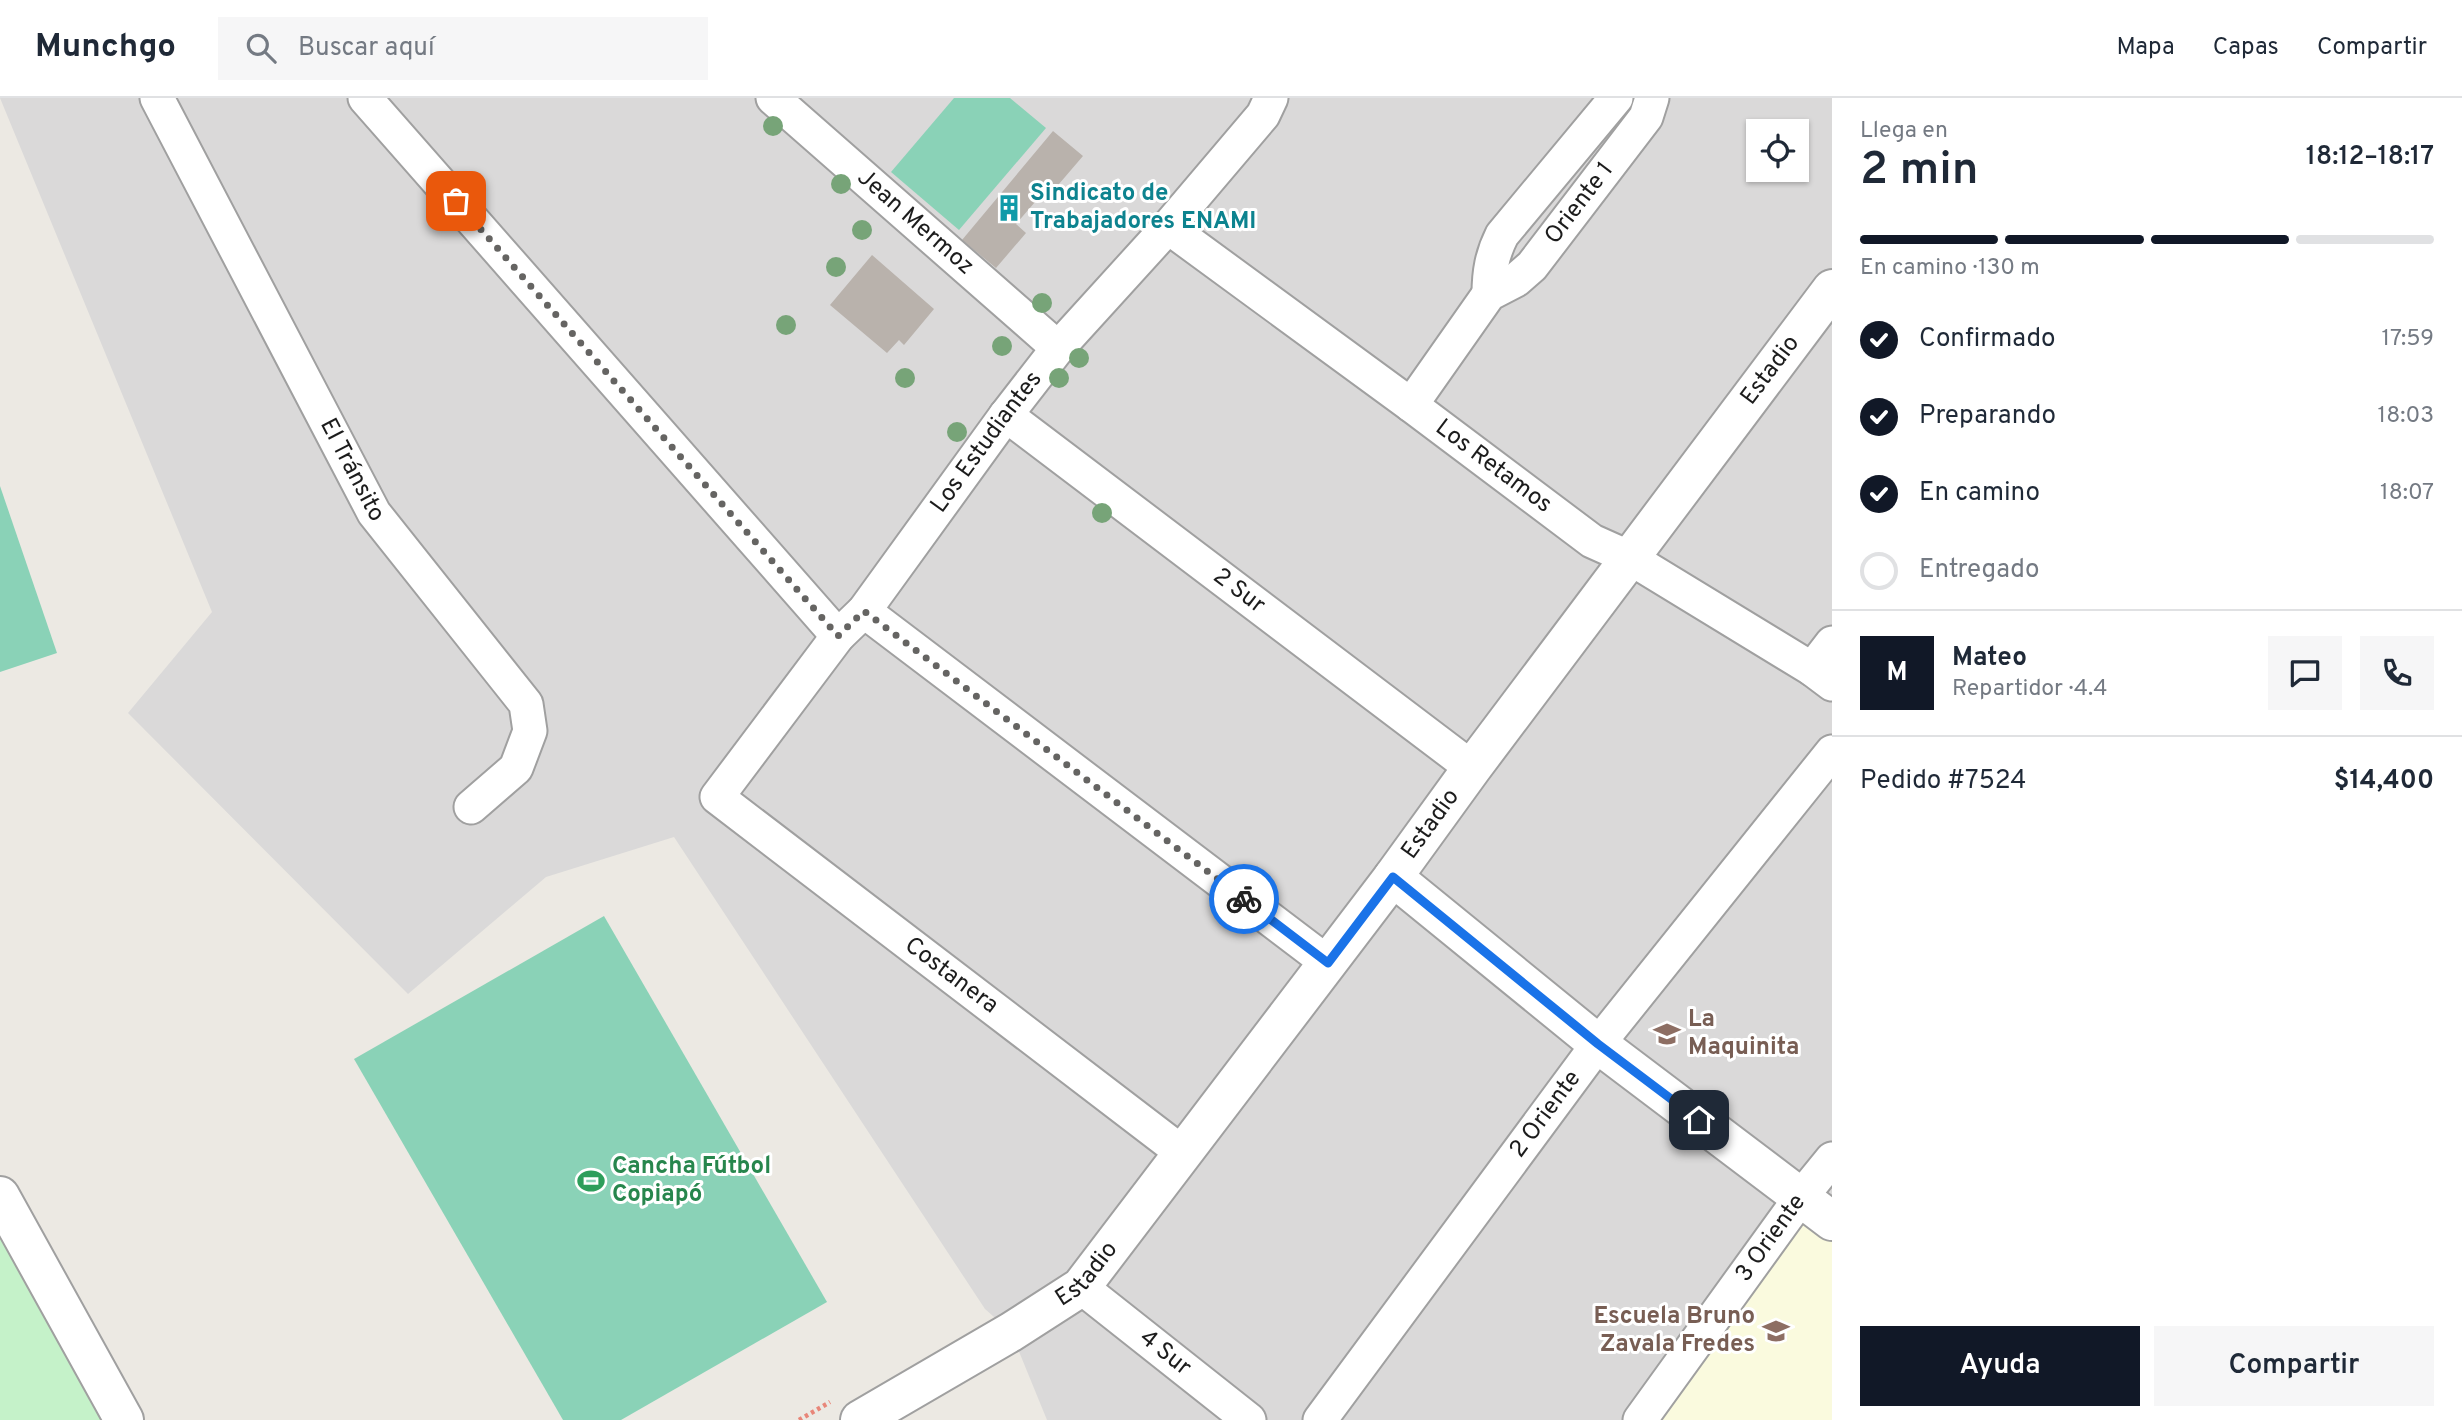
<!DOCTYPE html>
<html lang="es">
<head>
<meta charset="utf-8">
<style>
	body { margin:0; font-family:Overpass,sans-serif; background:#f6f6f7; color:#1f2937; height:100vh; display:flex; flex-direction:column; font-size:26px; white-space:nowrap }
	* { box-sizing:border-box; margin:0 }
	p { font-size:23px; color:#747a83 }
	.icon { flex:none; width:38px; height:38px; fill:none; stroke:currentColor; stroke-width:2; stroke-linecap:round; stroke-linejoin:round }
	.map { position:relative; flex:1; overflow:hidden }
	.side { display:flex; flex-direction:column; background:#fff; width:630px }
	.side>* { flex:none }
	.buttons { position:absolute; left:1746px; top:21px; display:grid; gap:14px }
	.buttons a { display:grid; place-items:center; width:63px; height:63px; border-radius:0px; background:#fff; box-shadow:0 2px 5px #0004; font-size:35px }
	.pin { position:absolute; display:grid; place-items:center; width:60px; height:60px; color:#fff; margin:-30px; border-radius:14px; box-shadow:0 4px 10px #0006 }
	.courier { position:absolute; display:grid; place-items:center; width:70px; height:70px; margin:-35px; border:5px solid #1a73e8; border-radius:50%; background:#fff; color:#222; box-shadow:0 2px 9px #0007 }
	.summary em { font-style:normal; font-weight:600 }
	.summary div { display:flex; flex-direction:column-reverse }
	.summary { display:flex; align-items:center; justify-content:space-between; height:119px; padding:0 28px }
	h1 { font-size:46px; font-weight:600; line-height:52px }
	.bar { display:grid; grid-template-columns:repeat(4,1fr); gap:10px 7px; align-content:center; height:84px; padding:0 28px }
	.bar i { height:9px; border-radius:5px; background:#e0e1e3 }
	.bar .active { background:#111827 }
	.bar p { grid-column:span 4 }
	.line { display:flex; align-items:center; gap:18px; padding:0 28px; border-top:2px solid #e0e1e3 }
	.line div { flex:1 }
	.round { display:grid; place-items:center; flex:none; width:74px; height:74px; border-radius:0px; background:#f6f6f7 }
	ol { padding:0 28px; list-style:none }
	li { display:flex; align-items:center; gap:21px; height:77px }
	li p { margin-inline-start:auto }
	li .icon { padding:7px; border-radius:50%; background:#111827; color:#fff; stroke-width:4 }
	li:last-child { color:#747a83 }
	li i { width:38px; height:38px; border:4px solid #e0e1e3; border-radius:50% }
	.button { display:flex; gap:14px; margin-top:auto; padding:14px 28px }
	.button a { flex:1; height:80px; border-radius:0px; background:#111827; color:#fff; font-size:28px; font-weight:600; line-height:80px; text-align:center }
	.button a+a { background:#f6f6f7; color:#1f2937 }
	header { display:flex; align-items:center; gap:42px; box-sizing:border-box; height:98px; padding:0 35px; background:#fff; border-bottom:2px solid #e0e1e3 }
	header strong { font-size:33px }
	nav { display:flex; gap:38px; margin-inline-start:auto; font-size:24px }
	.search { width:490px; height:63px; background:#f6f6f7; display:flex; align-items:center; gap:18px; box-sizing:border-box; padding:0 24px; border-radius:0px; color:#747a83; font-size:26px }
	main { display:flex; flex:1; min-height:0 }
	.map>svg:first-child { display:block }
	.residential { fill:#dad9d9; fill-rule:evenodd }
	.education { fill:#fafade }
	.park { fill:#c5f2c9 }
	.pitch { fill:#8ad2b7 }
	.building { fill:#b9b2ac }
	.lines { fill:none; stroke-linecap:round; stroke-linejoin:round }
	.minor-casing { stroke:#a0a0a0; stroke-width:37 }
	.tertiary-casing { stroke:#a0a0a0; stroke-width:42 }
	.path { stroke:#e88679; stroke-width:4.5; stroke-dasharray:3.5 3.5; stroke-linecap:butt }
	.minor { stroke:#fff; stroke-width:33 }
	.tertiary { stroke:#fff; stroke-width:38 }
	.tree { fill:#77a478 }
	.done { stroke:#656462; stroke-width:7; stroke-dasharray:0 12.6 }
	.route { stroke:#1a73e8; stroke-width:9 }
	.labels { text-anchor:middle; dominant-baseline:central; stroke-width:6; stroke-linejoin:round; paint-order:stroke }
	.culture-label { font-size:24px; font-weight:bold; fill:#0d838f; stroke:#fff; text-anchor:start }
	.street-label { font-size:24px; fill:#1c1c1c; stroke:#fff }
	.education-label { font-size:24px; font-weight:bold; fill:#785e54; stroke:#fff; text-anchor:start }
	.leisure-label { font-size:24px; font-weight:bold; fill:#27864d; stroke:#fff; text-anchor:start }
</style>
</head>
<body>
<header>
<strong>Munchgo</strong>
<div class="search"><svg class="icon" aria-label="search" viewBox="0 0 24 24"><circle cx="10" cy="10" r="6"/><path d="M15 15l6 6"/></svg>Buscar aquí</div>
<nav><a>Mapa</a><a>Capas</a><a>Compartir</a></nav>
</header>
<main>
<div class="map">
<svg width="1832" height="1322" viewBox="0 0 1832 1322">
	<rect width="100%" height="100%" fill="#ece9e3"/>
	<path class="residential" d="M0 0H1832V1322H1047L1011 1234 985 1211 674 739 546 779 408 896 128 615 212 514ZM1759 33H1797V72H1759Z"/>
	<polygon class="education" points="1800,1120 1832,1144 1832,1322 1657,1322"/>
	<polygon class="park" points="0,1135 102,1322 0,1322"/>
	<g class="pitch">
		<polygon points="954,0 1010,0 1046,30 959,132 891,74"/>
		<polygon points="0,388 57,555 0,574"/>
		<polygon points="604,818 827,1204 621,1322 563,1322 354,961"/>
	</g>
	<g class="building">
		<polygon points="1053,33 1083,58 1053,93 1048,89 1016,126 1026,135 996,170 962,142"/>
		<polygon points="872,157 934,211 904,247 899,242 887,255 830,207"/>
	</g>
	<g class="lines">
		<defs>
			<g id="minor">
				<path id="s1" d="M157 0 374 415 526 606 530 633 516 670 471 709"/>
				<polyline points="365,0 838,538"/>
				<path id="s2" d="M773 0 1058 250"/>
				<path id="s3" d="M1168 129 1411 307 1592 443 1630 460 1812 571 1832 586"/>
				<path d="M1489 196C1489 174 1492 157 1502 137L1616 0"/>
				<path id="s4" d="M1411 307 1489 196 1516 182 1532 168 1646 19 1652 0"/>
				<path id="s5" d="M1006 317 1472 670"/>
				<polyline points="864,513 1328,865"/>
				<polyline points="1812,571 1832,545"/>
				<path id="s6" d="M1184 1056 717 699 838 538 864 513 1006 317 1058 250 1168 129 1263 17 1271 0"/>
				<path id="s7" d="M1081 1189 1249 1322"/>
				<path id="s8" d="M1320 1322 1598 946 1832 654"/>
				<path id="s9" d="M1640 1322 1801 1099 1832 1061"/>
			</g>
			<g id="tertiary">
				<polyline points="1393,779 1598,946 1832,1123"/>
				<polyline points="0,1098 124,1322"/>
				<path id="s10" d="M860 1322 1011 1234 1081 1189 1393 779 1472 670 1832 191"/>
			</g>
		</defs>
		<use href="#minor" class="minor-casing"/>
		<use href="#tertiary" class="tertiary-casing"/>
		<polyline class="path" points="799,1322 830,1304"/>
		<use href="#minor" class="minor"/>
		<use href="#tertiary" class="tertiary"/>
	</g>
	<g class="tree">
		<circle cx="773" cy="28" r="10"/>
		<circle cx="841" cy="86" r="10"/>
		<circle cx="862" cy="132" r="10"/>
		<circle cx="836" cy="169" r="10"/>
		<circle cx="1042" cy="205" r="10"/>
		<circle cx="786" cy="227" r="10"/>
		<circle cx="1002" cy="248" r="10"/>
		<circle cx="1079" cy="260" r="10"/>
		<circle cx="905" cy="280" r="10"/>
		<circle cx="1059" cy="280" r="10"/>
		<circle cx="957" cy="334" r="10"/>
		<circle cx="1102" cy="415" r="10"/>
	</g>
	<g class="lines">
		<polyline class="done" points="456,103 838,538 864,513 1244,801"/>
		<polyline class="route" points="1244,801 1328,865 1393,779 1598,946 1699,1022"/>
	</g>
	<defs>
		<symbol id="building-bare" viewBox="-9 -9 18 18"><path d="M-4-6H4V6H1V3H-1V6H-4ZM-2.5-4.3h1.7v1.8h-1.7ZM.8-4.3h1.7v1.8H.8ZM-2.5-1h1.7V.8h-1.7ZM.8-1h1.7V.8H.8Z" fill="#0f9aa8" stroke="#fff" stroke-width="2.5" paint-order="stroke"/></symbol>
		<symbol id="school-bare" viewBox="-9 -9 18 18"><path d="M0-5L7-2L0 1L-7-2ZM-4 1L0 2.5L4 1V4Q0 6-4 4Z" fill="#8d6e63" stroke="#fff" stroke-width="2.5" paint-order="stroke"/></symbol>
		<symbol id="stadium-bare" viewBox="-9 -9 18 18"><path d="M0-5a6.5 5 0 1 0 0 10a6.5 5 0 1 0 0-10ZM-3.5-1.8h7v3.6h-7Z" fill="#2e9e5b" stroke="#fff" stroke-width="2.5" paint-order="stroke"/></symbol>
	</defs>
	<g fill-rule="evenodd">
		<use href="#building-bare" x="990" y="91" width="38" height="38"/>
		<use href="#school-bare" x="1648" y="917" width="38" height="38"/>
		<use href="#stadium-bare" x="572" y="1064" width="38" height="38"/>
		<use href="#school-bare" x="1757" y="1214" width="38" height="38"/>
	</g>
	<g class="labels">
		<g class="culture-label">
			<text x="1030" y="96">Sindicato de<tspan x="1030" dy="28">Trabajadores ENAMI</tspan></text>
		</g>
		<g class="street-label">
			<text stroke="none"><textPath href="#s4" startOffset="266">Oriente 1</textPath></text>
			<text stroke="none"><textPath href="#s2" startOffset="189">Jean Mermoz</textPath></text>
			<text stroke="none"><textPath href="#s10" startOffset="1405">Estadio</textPath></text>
			<text stroke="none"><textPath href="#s6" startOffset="1034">Los Estudiantes</textPath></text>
			<text stroke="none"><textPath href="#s3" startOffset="404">Los Retamos</textPath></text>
			<text stroke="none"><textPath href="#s1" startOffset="420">El Tránsito</textPath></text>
			<text stroke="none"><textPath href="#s5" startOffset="292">2 Sur</textPath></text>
			<text stroke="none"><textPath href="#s10" startOffset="838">Estadio</textPath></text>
			<text transform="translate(951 878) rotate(37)">Costanera</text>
			<text stroke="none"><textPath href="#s8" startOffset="380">2 Oriente</textPath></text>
			<text stroke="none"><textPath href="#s9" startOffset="224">3 Oriente</textPath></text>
			<text stroke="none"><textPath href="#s10" startOffset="271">Estadio</textPath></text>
			<text stroke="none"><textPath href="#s7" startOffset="107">4 Sur</textPath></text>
		</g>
		<g class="education-label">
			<text x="1688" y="922">La<tspan x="1688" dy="28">Maquinita</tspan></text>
			<text x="1755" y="1219" text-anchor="end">Escuela Bruno<tspan x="1755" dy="28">Zavala Fredes</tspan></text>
		</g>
		<g class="leisure-label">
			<text x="612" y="1069">Cancha Fútbol<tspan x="612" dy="28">Copiapó</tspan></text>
		</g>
	</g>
</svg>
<div class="buttons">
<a><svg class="icon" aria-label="locate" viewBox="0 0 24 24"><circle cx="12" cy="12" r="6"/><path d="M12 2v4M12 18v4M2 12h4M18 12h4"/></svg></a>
</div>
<div class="pin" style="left:456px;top:103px;background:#ea580c"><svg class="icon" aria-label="bag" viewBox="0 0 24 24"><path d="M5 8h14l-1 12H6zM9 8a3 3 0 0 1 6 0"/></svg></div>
<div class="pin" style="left:1699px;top:1022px;background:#1f2937"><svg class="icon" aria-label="home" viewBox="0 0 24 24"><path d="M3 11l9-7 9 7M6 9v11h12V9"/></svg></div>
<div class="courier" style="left:1244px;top:801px"><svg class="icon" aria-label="bike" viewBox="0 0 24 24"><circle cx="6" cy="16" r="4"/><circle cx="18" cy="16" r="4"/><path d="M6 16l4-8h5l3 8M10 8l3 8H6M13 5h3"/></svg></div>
</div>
<section class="side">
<div class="summary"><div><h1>2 min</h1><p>Llega en</p></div><em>18:12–18:17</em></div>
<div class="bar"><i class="active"></i><i class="active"></i><i class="active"></i><i></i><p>En camino · 130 m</p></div>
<ol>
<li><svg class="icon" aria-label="check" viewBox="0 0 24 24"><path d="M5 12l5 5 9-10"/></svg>Confirmado<p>17:59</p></li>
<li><svg class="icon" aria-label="check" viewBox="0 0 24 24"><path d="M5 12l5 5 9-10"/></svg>Preparando<p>18:03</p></li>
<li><svg class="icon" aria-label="check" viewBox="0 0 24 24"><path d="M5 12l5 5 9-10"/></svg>En camino<p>18:07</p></li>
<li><i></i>Entregado</li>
</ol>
<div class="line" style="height:126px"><b class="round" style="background:#111827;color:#fff">M</b><div><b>Mateo</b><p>Repartidor · 4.4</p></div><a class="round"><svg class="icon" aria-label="chat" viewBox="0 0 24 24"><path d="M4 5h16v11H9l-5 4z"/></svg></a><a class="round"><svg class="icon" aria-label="phone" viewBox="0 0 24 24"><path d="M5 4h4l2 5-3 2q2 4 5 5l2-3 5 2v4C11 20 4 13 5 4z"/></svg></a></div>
<div class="line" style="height:91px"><div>Pedido #7524</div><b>$14,400</b></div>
<div class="button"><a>Ayuda</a><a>Compartir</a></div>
</section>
</main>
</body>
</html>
